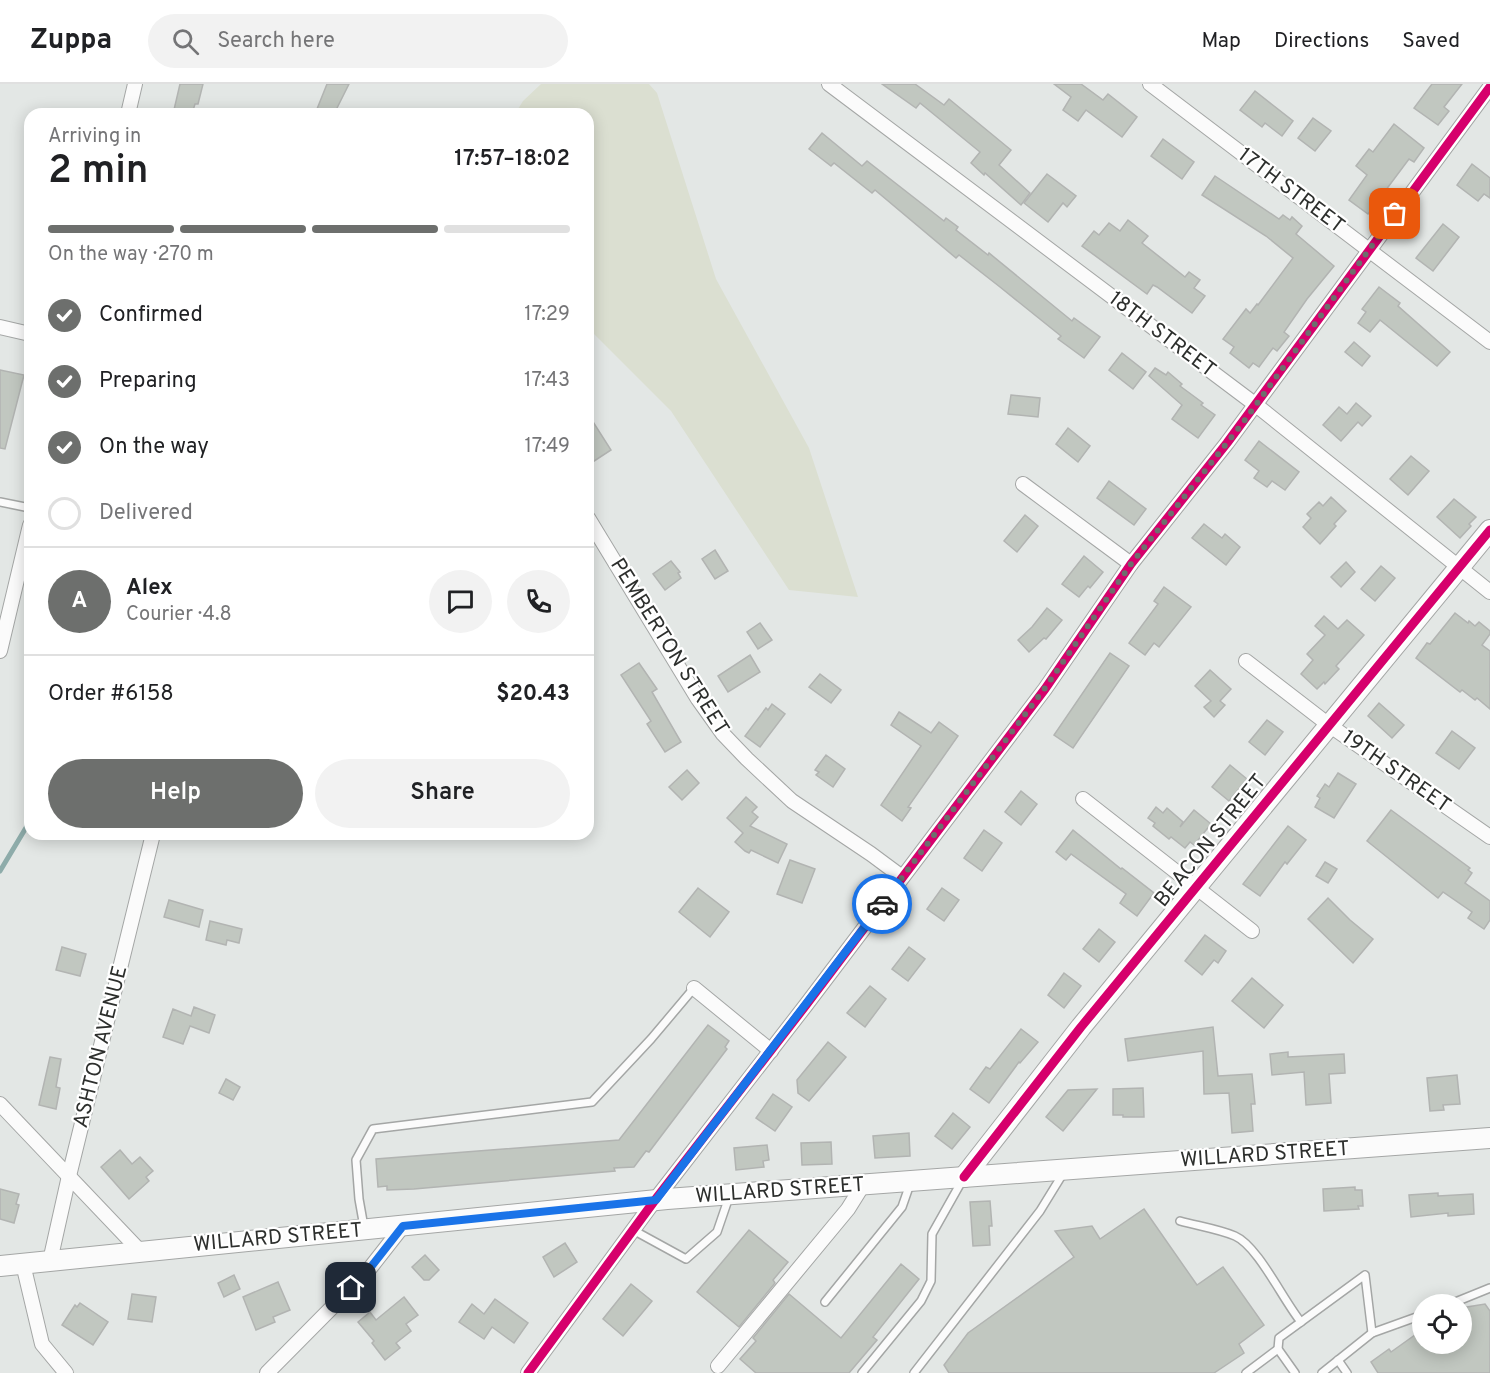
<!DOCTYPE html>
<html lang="en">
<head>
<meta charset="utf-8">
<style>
	body { margin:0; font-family:Overpass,sans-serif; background:#f2f2f2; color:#202124; height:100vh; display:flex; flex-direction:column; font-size:22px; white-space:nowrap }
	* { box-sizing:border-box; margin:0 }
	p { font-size:20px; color:#757577 }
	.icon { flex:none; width:33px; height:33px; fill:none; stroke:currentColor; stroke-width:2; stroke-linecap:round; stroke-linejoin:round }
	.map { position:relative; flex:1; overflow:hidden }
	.sheet { position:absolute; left:24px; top:24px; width:570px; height:732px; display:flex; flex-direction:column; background:#fff; border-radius:18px; box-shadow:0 3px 15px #0003 }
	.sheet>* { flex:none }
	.fabs { position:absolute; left:1412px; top:1210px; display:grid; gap:12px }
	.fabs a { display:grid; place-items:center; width:60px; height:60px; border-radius:50%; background:#fff; box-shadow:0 3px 15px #0003; font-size:30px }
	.pin { position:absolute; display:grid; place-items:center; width:51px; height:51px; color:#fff; margin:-26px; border-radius:12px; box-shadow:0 3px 9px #0006 }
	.courier { position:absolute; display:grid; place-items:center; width:60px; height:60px; margin:-30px; border:4px solid #1a73e8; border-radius:50%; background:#fff; color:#222; box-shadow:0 2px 8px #0007 }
	.headline em { font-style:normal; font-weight:600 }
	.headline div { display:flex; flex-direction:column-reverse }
	.headline { display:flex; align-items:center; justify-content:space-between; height:102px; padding:0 24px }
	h1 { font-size:39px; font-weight:600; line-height:45px }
	.bar { display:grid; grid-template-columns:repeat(4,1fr); gap:9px 6px; align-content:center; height:72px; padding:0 24px }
	.bar i { height:8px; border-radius:4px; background:#e0e0e0 }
	.bar .active { background:#6d6f6d }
	.bar p { grid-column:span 4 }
	.line { display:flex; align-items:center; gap:15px; padding:0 24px; border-top:2px solid #e0e0e0 }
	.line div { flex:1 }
	.round { display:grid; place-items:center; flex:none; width:63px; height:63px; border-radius:32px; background:#f2f2f2 }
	ol { padding:0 24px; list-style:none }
	li { display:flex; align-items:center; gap:18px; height:66px }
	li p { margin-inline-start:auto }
	li .icon { padding:6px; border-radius:50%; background:#6d6f6d; color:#fff; stroke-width:4 }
	li:last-child { color:#757577 }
	li i { width:33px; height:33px; border:3px solid #e0e0e0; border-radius:50% }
	.cta { display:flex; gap:12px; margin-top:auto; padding:12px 24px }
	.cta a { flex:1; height:69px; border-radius:36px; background:#6d6f6d; color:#fff; font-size:24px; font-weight:600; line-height:69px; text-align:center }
	.cta a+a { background:#f2f2f2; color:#202124 }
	header { display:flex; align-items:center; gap:36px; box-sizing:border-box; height:84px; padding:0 30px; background:#fff; border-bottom:2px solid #e0e0e0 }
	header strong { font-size:28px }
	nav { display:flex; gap:33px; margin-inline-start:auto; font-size:21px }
	.search { width:420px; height:54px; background:#f2f2f2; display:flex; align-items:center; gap:15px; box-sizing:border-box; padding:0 21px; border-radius:33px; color:#757577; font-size:22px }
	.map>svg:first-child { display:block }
	.green { fill:#dbdfd1 }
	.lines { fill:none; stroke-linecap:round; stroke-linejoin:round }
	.stream { stroke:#8eacaa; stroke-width:5 }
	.building { fill:#c1c7c0; stroke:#b2b4b2; stroke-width:1.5 }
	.lane-casing { stroke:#a4a6a5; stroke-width:10 }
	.street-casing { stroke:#a4a6a5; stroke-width:16 }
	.secondary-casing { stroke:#a4a6a5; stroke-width:22 }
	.lane { stroke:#fbfbfb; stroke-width:7 }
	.street { stroke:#fbfbfb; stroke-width:14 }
	.secondary { stroke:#fbfbfb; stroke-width:20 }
	.cycleway-casing { stroke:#fff; stroke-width:13 }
	.cycleway { stroke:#d6006c; stroke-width:9 }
	.done { stroke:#6d6f6d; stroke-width:6; stroke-dasharray:0 10.8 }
	.route { stroke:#1a73e8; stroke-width:8 }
	.labels { text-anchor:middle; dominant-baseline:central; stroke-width:4.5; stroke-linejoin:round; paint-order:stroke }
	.street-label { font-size:21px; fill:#2d2f2d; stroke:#fff }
</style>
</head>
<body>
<header>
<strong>Zuppa</strong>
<div class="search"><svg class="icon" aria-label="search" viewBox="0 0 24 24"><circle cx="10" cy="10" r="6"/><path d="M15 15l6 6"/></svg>Search here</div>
<nav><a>Map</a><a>Directions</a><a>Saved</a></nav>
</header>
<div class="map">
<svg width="1490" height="1289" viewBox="0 0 1490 1289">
	<rect width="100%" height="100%" fill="#e3e7e5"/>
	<polygon class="green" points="541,0 649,0 657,9 716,195 809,364 858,513 789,506 671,327 588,244 588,30 515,30 523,17"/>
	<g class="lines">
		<polyline class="stream" points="0,787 30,737"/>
	</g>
	<g class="building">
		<polygon points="180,0 203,0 198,20 195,20 192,30 173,30"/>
		<polygon points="327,0 349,0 334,30 315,30"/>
		<polygon points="882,0 915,0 944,21 949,15 1011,66 999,81 1030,109 1021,121 985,89 984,91 971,79 980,68 920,19 916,24"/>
		<polygon points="1054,0 1081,0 1103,16 1108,10 1137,33 1122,53 1086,26 1078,37 1063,26 1071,13"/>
		<polygon points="1432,0 1462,0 1444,23 1449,27 1438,41 1414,24"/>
		<polygon points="1255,7 1293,37 1282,52 1265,39 1262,43 1240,26"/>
		<polygon points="1313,34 1331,47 1315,67 1298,54"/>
		<polygon points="1394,40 1424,64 1414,78 1409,75 1368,130 1349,116 1367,91 1356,82 1369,65 1373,68"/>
		<polygon points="822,49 862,82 867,77 944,137 946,134 958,143 956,146 988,171 989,169 1072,237 1074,234 1100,253 1084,274 1058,255 1061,252 1000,203 959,171 956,174 875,106 872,109 834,79 831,82 809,65"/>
		<polygon points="1163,55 1194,78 1182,95 1151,72"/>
		<polygon points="1472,80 1490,94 1490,114 1484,110 1478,117 1457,101"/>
		<polygon points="1047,90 1076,112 1067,123 1063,119 1048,138 1024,119"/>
		<polygon points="1215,92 1279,135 1283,131 1290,136 1292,133 1302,142 1296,150 1334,182 1307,215 1284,248 1289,252 1277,267 1273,264 1259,283 1253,279 1249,284 1230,269 1234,263 1223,255 1246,225 1250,229 1257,220 1258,221 1293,174 1266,152 1202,111"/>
		<polygon points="1128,136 1148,152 1142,159 1185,193 1189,188 1200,196 1194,204 1205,212 1192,229 1157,203 1153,201 1147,210 1082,162 1094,147 1099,151 1109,139 1120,147"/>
		<polygon points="1443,140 1459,153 1433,187 1416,174"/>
		<polygon points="1379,203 1400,219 1398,222 1450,268 1437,282 1380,236 1370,248 1358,239 1366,228 1362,225"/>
		<polygon points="1354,258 1370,272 1362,282 1345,268"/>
		<polygon points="1122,269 1146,288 1133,305 1109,286"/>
		<polygon points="1155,284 1166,291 1168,288 1182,300 1180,302 1203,319 1201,321 1215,331 1198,354 1172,335 1182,321 1149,292"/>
		<polygon points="0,286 24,291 5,365 0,364"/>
		<polygon points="1011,311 1040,314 1038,333 1008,330"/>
		<polygon points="1356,319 1371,332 1362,342 1358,338 1341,357 1323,341 1339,323 1347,330"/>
		<polygon points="588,330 611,366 588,381"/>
		<polygon points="1068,344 1090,362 1078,378 1056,360"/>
		<polygon points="1259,357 1299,388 1285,406 1272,397 1267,403 1254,394 1259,387 1245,376"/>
		<polygon points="1411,372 1429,387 1408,411 1390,395"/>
		<polygon points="1109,397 1146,425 1134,441 1097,414"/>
		<polygon points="1331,413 1346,427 1334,440 1336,442 1320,460 1303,443 1311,434 1307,430 1319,418 1323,422"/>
		<polygon points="1454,415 1476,433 1469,440 1471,442 1460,454 1437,433"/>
		<polygon points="1025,431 1038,442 1017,468 1004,457"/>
		<polygon points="1204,440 1222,454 1225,450 1240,463 1226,481 1192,454"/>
		<polygon points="715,466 728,487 715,495 702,475"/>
		<polygon points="1084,472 1103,488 1090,504 1088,502 1079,513 1062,500"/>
		<polygon points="671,477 680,488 678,489 681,494 665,506 653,490"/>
		<polygon points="1346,478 1355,488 1341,503 1331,493"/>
		<polygon points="1381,482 1395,494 1375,517 1361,505"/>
		<polygon points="1164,503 1191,523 1159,563 1154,559 1145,571 1129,559 1158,520 1154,517"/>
		<polygon points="1047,524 1062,536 1046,555 1044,554 1029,568 1018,556 1032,543"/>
		<polygon points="1455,529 1468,539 1469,537 1475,542 1479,538 1490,547 1490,550 1482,561 1490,567 1490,625 1477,614 1475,616 1462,606 1460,608 1416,574 1427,559 1430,560"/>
		<polygon points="1324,532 1338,545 1347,536 1364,551 1336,582 1339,585 1325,600 1324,598 1317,605 1301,590 1313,576 1307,570 1325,551 1315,542"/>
		<polygon points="760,539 772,556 758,565 747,548"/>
		<polygon points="1110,569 1129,582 1073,664 1054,651"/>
		<polygon points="750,571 760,588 728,608 718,592"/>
		<polygon points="639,579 657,605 652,608 681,658 665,668 647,640 651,637 621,591"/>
		<polygon points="1210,586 1231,605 1220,617 1225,621 1214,633 1204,623 1211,617 1195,602"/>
		<polygon points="820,590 841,606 831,619 809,603"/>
		<polygon points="1379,619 1404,641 1392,654 1368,632"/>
		<polygon points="772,620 785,630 760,663 745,652 766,624 768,626"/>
		<polygon points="899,628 931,649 939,638 958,652 908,723 911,724 902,737 881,721 921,662 891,641"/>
		<polygon points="1267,636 1283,648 1265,671 1249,658"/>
		<polygon points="1452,647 1475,664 1459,685 1436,669"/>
		<polygon points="826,671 845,685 833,703 816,691 819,688 815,686"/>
		<polygon points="1230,681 1247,695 1229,717 1212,703"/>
		<polygon points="687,686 699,699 682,716 669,703"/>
		<polygon points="1338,689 1356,700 1334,734 1315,723 1320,714 1317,712 1325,700 1329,703"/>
		<polygon points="1021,707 1037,720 1021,741 1005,728"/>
		<polygon points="746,713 757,723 752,728 758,733 750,742 787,760 778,779 751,766 749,769 745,767 735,758 743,749 727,734"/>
		<polygon points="1156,723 1163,729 1167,724 1183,738 1180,743 1194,726 1211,740 1194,761 1190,758 1185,764 1171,753 1169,755 1153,742 1155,739 1148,734"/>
		<polygon points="1391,726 1470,784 1468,786 1472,789 1465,799 1490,817 1490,836 1484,845 1468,834 1472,828 1443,808 1438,814 1367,757"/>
		<polygon points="1288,742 1306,756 1287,780 1285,778 1260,812 1243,800"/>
		<polygon points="984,746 1002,759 982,787 964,774"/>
		<polygon points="1073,746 1121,785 1122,784 1154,809 1137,832 1120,819 1126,810 1071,770 1066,776 1056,768"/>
		<polygon points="790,776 815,785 802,819 777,810"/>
		<polygon points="1325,778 1337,785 1328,799 1316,792"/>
		<polygon points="698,804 729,828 710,853 679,828"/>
		<polygon points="942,804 959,816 944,837 927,825"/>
		<polygon points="1328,814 1350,836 1373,855 1353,879 1308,835"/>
		<polygon points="169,816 203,826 199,843 164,833"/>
		<polygon points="210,837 242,845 239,859 227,856 226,861 206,856"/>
		<polygon points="1099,845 1115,858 1099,878 1083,865"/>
		<polygon points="1205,851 1226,867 1218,879 1214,876 1202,891 1185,877"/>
		<polygon points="62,863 86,870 80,892 56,886"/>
		<polygon points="909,863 925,875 908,897 892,885"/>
		<polygon points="1064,889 1081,902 1064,924 1048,911"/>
		<polygon points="1252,894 1283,921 1264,944 1232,917"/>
		<polygon points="870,902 886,915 865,943 847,929"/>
		<polygon points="194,923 215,931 209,949 190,942 183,960 163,953 173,925 191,932"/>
		<polygon points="708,941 729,957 725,963 727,965 649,1068 646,1067 634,1083 614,1084 615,1087 414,1105 387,1106 387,1102 378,1103 376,1075 619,1056"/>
		<polygon points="1213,943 1218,992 1252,990 1255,1020 1251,1020 1253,1047 1232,1049 1229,1009 1204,1010 1203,967 1128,977 1125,955"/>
		<polygon points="1021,945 1038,958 1020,979 1019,978 989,1019 970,1005 986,983 990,985"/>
		<polygon points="828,958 846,973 809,1017 798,1009 797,996"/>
		<polygon points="1288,968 1288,973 1344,970 1345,989 1329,990 1331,1019 1306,1021 1304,988 1272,991 1270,970"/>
		<polygon points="50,973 61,975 56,1003 60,1004 56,1025 39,1021"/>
		<polygon points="1457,991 1460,1020 1443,1021 1444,1026 1430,1027 1427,994"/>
		<polygon points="226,995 240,1003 233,1016 219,1009"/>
		<polygon points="1143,1004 1144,1033 1123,1033 1123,1031 1113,1031 1113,1005"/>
		<polygon points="1097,1005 1063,1047 1046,1033 1068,1006"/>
		<polygon points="773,1010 792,1023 775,1047 756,1034"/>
		<polygon points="953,1029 970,1043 952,1065 935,1052"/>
		<polygon points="909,1049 910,1072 875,1074 873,1052"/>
		<polygon points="831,1058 832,1080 802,1081 801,1059"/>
		<polygon points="767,1061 769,1076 763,1077 764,1083 736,1086 734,1064"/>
		<polygon points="120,1066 132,1080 140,1073 153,1087 146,1093 149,1097 129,1115 101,1083"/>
		<polygon points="1355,1103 1355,1106 1362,1106 1363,1122 1358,1122 1359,1125 1324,1127 1323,1105"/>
		<polygon points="0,1105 19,1110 16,1120 19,1121 14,1139 0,1135"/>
		<polygon points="1438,1109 1438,1112 1473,1110 1474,1130 1448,1132 1448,1129 1411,1133 1409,1111"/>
		<polygon points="990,1117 992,1142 989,1142 990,1161 973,1162 970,1118"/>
		<polygon points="1144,1125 1197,1201 1223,1183 1264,1241 1239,1260 1244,1269 1214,1289 949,1289 944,1281 968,1249 1074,1173 1055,1147 1092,1142 1100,1155"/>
		<polygon points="749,1146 788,1178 773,1196 775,1199 739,1243 697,1208"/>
		<polygon points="565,1159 577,1178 554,1193 543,1173"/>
		<polygon points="425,1171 439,1186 429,1196 424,1196 412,1183"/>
		<polygon points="901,1180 919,1195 873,1253 877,1256 849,1289 756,1289 740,1275 756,1257 753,1254 789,1210 841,1254"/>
		<polygon points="234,1191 240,1205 224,1213 218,1199"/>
		<polygon points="278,1198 290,1226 273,1233 275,1238 256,1246 243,1213"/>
		<polygon points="631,1200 652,1217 623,1252 603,1235"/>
		<polygon points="132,1210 156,1213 152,1238 128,1235"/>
		<polygon points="404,1213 418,1231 406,1240 411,1247 396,1259 400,1264 385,1276 372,1259 374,1257 358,1238 370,1228 376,1236"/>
		<polygon points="495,1215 528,1239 514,1259 492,1243 484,1255 459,1238 472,1220 484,1230"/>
		<polygon points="80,1219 108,1238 93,1261 62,1241 75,1221 77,1223"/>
		<polygon points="1485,1220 1490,1227 1490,1289 1378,1289 1371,1278 1389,1265 1391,1268 1422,1246 1422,1260 1461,1260 1461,1224"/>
	</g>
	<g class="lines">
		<defs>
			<g id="lane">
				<polyline points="0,418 30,424"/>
				<path d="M1180 1137C1198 1142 1218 1145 1235 1152 1258 1162 1283 1216 1301 1238"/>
				<polyline points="364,1143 359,1115 356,1076 373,1045 592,1018 651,955 694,904"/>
				<polyline points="633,1146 686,1175 717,1148 729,1113"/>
				<polyline points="825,1218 902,1123 910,1100"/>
				<polyline points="1448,1221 1490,1204"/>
				<polyline points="1338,1276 1347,1289"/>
				<polyline points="862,1289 921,1217 931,1197 932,1150 963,1095"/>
				<polyline points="914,1289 1040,1127 1064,1088"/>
				<polyline points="1246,1289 1278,1265"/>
				<polyline points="1295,1289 1278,1265 1279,1254 1365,1191 1372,1249"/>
				<polyline points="1322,1289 1372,1249 1422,1231"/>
			</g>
			<g id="street">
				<polyline points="829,0 1256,321 1490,508"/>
				<polyline points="1150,0 1490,258"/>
				<polyline points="128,30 135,0"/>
				<polyline points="0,243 30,250"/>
				<polyline points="1023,400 1131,480"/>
				<polyline points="588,434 698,615 723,650 747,675 792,717 871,770 902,793"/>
				<polyline points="0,567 30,441"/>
				<polyline points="1246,577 1329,641 1490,753"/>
				<polyline points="1083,715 1252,847"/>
				<polyline points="694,904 771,967"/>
				<polyline points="0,1020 140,1167"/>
				<polyline points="50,1177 69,1092 153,750"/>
				<polyline points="23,1180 42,1260 66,1289"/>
				<polyline points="718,1282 848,1125 863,1101"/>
				<polyline points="267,1289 367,1188 403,1142"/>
				<polyline points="528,1289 655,1116 806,921 1045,605 1131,480 1227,359 1490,3"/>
			</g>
			<g id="secondary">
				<polyline points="964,1093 1081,943 1490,446"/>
				<polyline points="0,1182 667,1115 1490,1054"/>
			</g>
		</defs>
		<use href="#lane" class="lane-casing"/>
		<use href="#street" class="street-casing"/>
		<use href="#secondary" class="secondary-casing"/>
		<use href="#lane" class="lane"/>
		<use href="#street" class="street"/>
		<use href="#secondary" class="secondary"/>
		<defs>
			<g id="cycleway">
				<polyline points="964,1093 1081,943 1490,446"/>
				<polyline points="528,1289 655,1116 806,921 1045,605 1131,480 1227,359 1490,3"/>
			</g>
		</defs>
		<use href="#cycleway" class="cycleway-casing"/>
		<use href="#cycleway" class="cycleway"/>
	</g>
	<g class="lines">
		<polyline class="done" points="882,820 1045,604 1131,480 1242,340 1395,130"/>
		<polyline class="route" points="351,1204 367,1188 403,1142 656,1116 882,820"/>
	</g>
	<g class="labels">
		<g class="street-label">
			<text transform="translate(1291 107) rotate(37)">17TH STREET</text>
			<text transform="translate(1162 251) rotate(37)">18TH STREET</text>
			<text transform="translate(669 563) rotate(58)">PEMBERTON STREET</text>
			<text transform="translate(1396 688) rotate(35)">19TH STREET</text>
			<text transform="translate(1211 757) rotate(-51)">BEACON STREET</text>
			<text transform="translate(101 963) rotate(-76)">ASHTON AVENUE</text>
			<text transform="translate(1265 1071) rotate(-4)">WILLARD STREET</text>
			<text transform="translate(780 1107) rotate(-4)">WILLARD STREET</text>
			<text transform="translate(278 1154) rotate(-5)">WILLARD STREET</text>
		</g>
	</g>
</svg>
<div class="fabs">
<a><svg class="icon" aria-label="locate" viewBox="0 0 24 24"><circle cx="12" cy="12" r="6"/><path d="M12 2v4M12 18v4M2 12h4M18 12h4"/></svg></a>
</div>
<div class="pin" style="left:1395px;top:130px;background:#ea580c"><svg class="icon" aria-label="bag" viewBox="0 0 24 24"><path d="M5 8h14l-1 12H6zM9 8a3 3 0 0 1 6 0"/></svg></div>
<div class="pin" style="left:351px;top:1204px;background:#1f2937"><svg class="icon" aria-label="home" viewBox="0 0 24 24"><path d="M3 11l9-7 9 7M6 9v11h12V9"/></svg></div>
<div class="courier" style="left:882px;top:820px"><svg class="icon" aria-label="car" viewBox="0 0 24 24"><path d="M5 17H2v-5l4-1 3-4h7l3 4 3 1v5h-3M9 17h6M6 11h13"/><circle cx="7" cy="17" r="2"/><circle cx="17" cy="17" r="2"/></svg></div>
<section class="sheet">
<div class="headline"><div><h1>2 min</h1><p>Arriving in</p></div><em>17:57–18:02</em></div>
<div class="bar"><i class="active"></i><i class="active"></i><i class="active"></i><i></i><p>On the way · 270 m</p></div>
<ol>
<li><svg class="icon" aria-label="check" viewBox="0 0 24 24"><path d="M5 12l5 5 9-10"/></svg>Confirmed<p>17:29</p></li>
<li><svg class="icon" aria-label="check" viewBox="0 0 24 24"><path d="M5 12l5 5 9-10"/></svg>Preparing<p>17:43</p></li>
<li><svg class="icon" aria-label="check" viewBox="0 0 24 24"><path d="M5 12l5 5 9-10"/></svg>On the way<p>17:49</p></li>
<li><i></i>Delivered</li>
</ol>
<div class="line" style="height:108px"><b class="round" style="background:#6d6f6d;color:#fff">A</b><div><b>Alex</b><p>Courier · 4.8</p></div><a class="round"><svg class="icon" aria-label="chat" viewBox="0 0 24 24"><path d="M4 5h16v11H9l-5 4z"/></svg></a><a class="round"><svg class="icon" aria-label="phone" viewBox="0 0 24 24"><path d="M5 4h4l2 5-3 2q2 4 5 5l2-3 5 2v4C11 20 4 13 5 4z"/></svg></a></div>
<div class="line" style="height:78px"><div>Order #6158</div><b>$20.43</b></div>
<div class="cta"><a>Help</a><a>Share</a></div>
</section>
</div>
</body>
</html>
